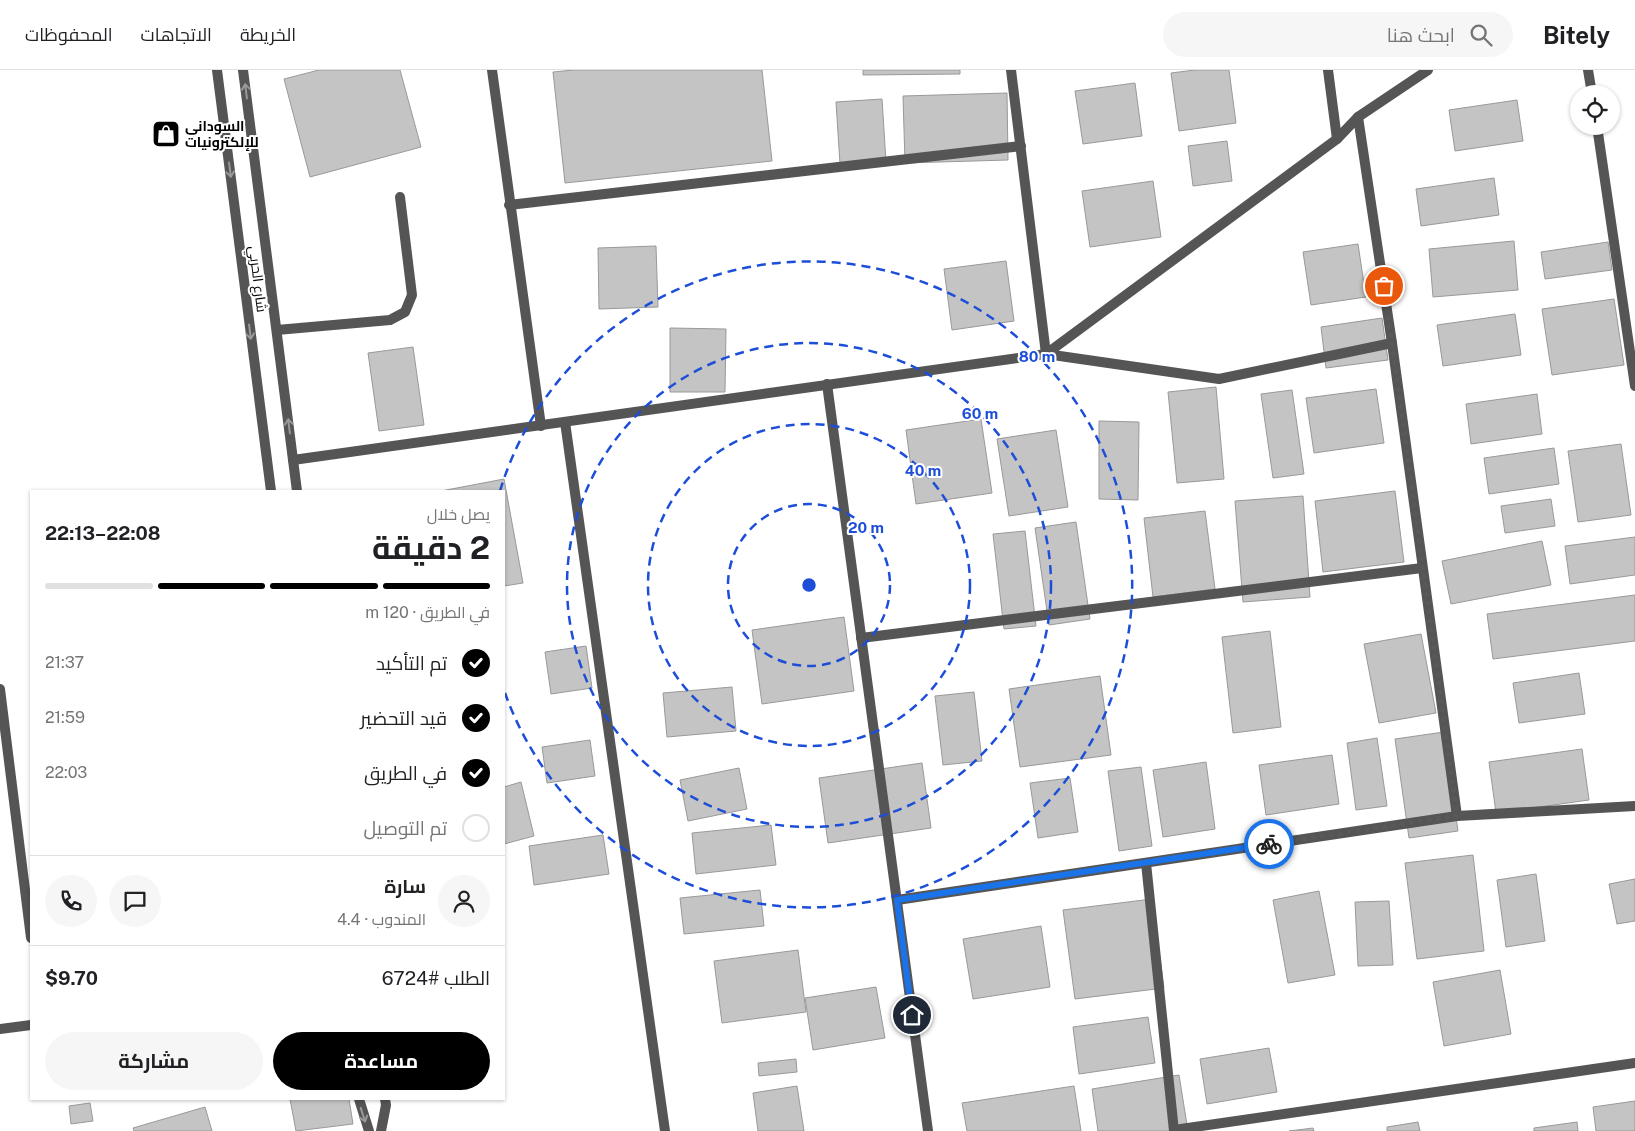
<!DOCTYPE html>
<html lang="ar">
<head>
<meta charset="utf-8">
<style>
	body { margin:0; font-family:"Public Sans",Cairo,sans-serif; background:#f6f6f6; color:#202124; direction:rtl; height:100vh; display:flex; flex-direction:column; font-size:19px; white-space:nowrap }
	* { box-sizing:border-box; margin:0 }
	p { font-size:16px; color:#757577 }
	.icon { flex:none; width:28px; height:28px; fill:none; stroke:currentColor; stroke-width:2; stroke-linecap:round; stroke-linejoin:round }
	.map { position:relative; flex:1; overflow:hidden; direction:ltr }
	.drawer { position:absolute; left:30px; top:420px; width:475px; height:610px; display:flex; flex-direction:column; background:#fff; border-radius:0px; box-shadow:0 1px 4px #0004; direction:rtl }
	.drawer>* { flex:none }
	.buttons { position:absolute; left:1570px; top:15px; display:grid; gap:10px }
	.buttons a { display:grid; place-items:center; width:50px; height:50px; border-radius:50%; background:#fff; box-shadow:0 1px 4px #0004; font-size:25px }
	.pin { position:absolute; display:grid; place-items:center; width:42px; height:42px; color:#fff; margin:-21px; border:2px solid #fff; border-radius:50%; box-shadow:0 1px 5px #0007 }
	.courier { position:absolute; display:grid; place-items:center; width:50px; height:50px; margin:-25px; border:4px solid #1a73e8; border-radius:50%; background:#fff; color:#222; box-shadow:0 1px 6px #0007 }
	.summary em { font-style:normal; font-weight:700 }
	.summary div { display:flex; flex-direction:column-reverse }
	.summary { display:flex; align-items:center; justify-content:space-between; height:85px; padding:0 15px }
	h1 { font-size:32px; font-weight:700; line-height:38px }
	.bar { display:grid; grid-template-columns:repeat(4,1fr); gap:8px 5px; align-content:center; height:60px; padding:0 15px }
	.bar i { height:6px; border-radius:4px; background:#e0e0e0 }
	.bar .selected { background:#000 }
	.bar p { grid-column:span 4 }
	.line { display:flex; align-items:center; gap:12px; padding:0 15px; border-top:1px solid #e0e0e0 }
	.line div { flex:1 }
	.round { display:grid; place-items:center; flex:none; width:52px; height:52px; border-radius:26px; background:#f6f6f6 }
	ol { padding:0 15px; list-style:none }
	li { display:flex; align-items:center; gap:15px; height:55px }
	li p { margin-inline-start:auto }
	li .icon { padding:5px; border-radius:50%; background:#000; color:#fff; stroke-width:4 }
	li:last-child { color:#757577 }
	li i { width:28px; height:28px; border:2px solid #e0e0e0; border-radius:50% }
	.cta { display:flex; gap:10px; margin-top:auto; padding:10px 15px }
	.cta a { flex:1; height:58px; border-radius:30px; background:#000; color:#fff; font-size:20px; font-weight:700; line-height:58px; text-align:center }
	.cta a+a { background:#f6f6f6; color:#202124 }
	header { display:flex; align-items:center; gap:30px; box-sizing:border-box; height:70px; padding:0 25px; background:#fff; border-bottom:1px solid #e0e0e0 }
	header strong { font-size:24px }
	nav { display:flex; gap:28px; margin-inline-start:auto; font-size:18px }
	.search { width:350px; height:45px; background:#f6f6f6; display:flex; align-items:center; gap:12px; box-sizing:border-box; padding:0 18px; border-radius:28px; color:#757577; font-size:19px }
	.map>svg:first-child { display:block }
	.building { fill:#c4c4c4; stroke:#999 }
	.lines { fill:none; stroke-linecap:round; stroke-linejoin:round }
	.service { stroke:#555; stroke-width:10 }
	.minor { stroke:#555; stroke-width:10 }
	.tertiary { stroke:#555; stroke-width:10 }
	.oneway { stroke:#999 }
	.done { stroke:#595959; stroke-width:5; stroke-dasharray:0 9 }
	.route { stroke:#1a73e8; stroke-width:6 }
	.ring { fill:none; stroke:#1d4ed8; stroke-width:2.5; stroke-dasharray:9 6 }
	.labels { text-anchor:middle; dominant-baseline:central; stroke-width:4; stroke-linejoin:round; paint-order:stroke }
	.poi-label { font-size:14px; font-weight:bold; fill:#000; stroke:#fff; text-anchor:start }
	.street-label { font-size:14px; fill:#000; stroke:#fff }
	.centre { fill:#1d4ed8; stroke:#fff; stroke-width:2.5 }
	.ring-label { font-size:15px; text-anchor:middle; font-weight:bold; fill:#1d4ed8; stroke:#fff; stroke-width:4; stroke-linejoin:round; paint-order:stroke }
</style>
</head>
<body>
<header>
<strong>Bitely</strong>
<div class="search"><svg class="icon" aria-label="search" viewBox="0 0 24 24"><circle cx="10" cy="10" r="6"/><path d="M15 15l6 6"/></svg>ابحث هنا</div>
<nav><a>الخريطة</a><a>الاتجاهات</a><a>المحفوظات</a></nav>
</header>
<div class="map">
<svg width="1635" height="1061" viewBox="0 0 1635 1061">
	<rect width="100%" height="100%" fill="#fff"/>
	<g class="building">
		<polygon points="319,0 400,0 421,77 310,107 284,9"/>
		<polygon points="574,0 762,0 772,91 565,113 553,2"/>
		<polygon points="863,0 960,0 960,4 863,5"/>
		<polygon points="1195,0 1229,0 1236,53 1179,61 1171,3"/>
		<polygon points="1135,13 1142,66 1083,74 1075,21"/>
		<polygon points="1007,23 1008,90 905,93 903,26"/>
		<polygon points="882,29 886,92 840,94 836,32"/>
		<polygon points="1517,30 1523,71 1455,81 1449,40"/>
		<polygon points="1227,71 1232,111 1193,116 1188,76"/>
		<polygon points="1494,108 1499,145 1421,156 1416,119"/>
		<polygon points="1153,111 1161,167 1090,177 1082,121"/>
		<polygon points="1514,171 1518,220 1433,227 1429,179"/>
		<polygon points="1608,172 1612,200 1545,209 1541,182"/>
		<polygon points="1358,174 1366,227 1311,235 1303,182"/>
		<polygon points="656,176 658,237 599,239 598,178"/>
		<polygon points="1006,191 1014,251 952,260 944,199"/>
		<polygon points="1614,229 1624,295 1552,305 1542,239"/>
		<polygon points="1515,244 1521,285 1443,296 1437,255"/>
		<polygon points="1382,248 1388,290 1326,298 1321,257"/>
		<polygon points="670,258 726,259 725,322 670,322"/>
		<polygon points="413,277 424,355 379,361 368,283"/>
		<polygon points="1216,317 1224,409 1177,413 1168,322"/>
		<polygon points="1376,319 1384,373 1314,383 1306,328"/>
		<polygon points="1292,320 1304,404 1273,408 1261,324"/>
		<polygon points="1537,324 1542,364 1471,374 1466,334"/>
		<polygon points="981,349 992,423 916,434 906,360"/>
		<polygon points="1099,351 1139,352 1138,430 1099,429"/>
		<polygon points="1056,360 1068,437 1009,446 997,369"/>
		<polygon points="1621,374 1631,445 1578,452 1568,381"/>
		<polygon points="1554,378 1559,414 1489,424 1484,388"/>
		<polygon points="504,409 523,513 504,516 504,421 441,421"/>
		<polygon points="1395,421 1404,492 1323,502 1315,431"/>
		<polygon points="1303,426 1310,527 1243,532 1235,431"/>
		<polygon points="1551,429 1555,456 1505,463 1501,436"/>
		<polygon points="1205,441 1215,519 1153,527 1144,448"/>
		<polygon points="1076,452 1090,549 1049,555 1035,458"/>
		<polygon points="1025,461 1036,556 1004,559 993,464"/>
		<polygon points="1635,467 1635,505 1570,514 1565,476"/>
		<polygon points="1542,471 1551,515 1451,534 1442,491"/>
		<polygon points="1635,525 1635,571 1493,589 1487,544"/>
		<polygon points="844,547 854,621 762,634 752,560"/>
		<polygon points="1270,561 1281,657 1233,663 1222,567"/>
		<polygon points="1421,564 1436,643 1379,653 1364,574"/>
		<polygon points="586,576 592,618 551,624 545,582"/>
		<polygon points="1579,603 1585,644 1519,653 1513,613"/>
		<polygon points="1100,606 1111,685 1020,697 1009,619"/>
		<polygon points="732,617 736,661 667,667 663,623"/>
		<polygon points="974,622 982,691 943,695 935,626"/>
		<polygon points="1444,662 1458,761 1409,768 1395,669"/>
		<polygon points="1377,668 1387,736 1356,740 1347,673"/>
		<polygon points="590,670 595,706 547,713 542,677"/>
		<polygon points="1582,679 1589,730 1496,743 1489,692"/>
		<polygon points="1332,685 1339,734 1266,745 1259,695"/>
		<polygon points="1206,692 1215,759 1163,767 1153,700"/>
		<polygon points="922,693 931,758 828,773 819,708"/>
		<polygon points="1141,697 1152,776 1119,781 1108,701"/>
		<polygon points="739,698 747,739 688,751 680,710"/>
		<polygon points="1070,708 1078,762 1038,768 1030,713"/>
		<polygon points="521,712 534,766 504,774 504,717"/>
		<polygon points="771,755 776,795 696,804 692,763"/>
		<polygon points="603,765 609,804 534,815 529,776"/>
		<polygon points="1473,785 1484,881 1417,889 1405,793"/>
		<polygon points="1536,804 1545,871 1506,877 1497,810"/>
		<polygon points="1635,809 1635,851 1617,854 1609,814"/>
		<polygon points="760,820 764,856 684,864 680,828"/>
		<polygon points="1319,821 1335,905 1288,913 1273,830"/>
		<polygon points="1152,829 1164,918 1075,929 1063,840"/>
		<polygon points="1389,831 1393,895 1358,896 1355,832"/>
		<polygon points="1041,856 1050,917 973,929 963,869"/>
		<polygon points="798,880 806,942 722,953 714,891"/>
		<polygon points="1500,900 1511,964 1444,976 1433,912"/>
		<polygon points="876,917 885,968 813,980 805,928"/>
		<polygon points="1148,947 1155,993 1079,1004 1073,957"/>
		<polygon points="1269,978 1277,1022 1207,1034 1200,989"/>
		<polygon points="796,989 797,1002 759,1006 758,993"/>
		<polygon points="1179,1005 1188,1061 1098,1061 1092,1019"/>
		<polygon points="797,1016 804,1061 758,1061 753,1023"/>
		<polygon points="1074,1016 1081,1061 967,1061 962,1033"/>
		<polygon points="290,1029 349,1029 353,1054 296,1061"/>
		<polygon points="1635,1031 1635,1061 1596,1061 1593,1037"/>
		<polygon points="90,1033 93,1051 71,1054 69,1036"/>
		<polygon points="205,1037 212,1061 134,1061 133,1058"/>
		<polygon points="1418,1052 1420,1061 1387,1061 1387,1057"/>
		<polygon points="1577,1052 1578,1061 1534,1061 1534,1058"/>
		<polygon points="1313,1058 1314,1061 1289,1061"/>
	</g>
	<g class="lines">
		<polyline class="service" points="277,260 390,250 405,242 412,225 400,127"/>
		<g class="minor">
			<polyline points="492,0 541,356"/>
			<polyline points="1011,0 1046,284"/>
			<polyline points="1328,0 1337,69"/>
			<polyline points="1588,0 1592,24"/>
			<polyline points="1358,47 1392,273 1457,746"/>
			<polyline points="1597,56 1635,316"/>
			<polyline points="509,135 1021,76"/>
			<polyline points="1046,284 1337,69 1358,47 1428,0"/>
			<polyline points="827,314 928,1061"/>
			<polyline points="565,352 665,1061"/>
			<polyline points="293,390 1046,284 1219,309 1392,273"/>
			<polyline points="861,568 1422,498"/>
			<polyline points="0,619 31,868"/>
			<polyline points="1146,793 1174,1061"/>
			<polyline points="897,830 1457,746 1635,736"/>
			<polyline points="0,959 31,955"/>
			<polyline points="1174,1060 1635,993"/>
		</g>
		<g class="tertiary">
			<polyline points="217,0 271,421"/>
			<polyline points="243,0 297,421"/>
			<polyline points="359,1029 369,1061"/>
			<polyline points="381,1061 386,1035 385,1029"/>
		</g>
	</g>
	<defs><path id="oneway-shaft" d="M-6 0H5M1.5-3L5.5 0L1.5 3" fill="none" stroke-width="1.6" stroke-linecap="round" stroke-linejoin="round" transform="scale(1.25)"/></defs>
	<g class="oneway">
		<use href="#oneway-shaft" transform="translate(246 21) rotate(-97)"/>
		<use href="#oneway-shaft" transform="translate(230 100) rotate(83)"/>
		<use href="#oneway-shaft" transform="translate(250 262) rotate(83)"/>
		<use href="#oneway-shaft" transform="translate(289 356) rotate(-97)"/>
		<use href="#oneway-shaft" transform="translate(363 1045) rotate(72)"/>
	</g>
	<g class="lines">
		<polyline class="done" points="1269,774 1457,746 1384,216"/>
		<polyline class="route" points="912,945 897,830 1269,774"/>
	</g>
	<g class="ring">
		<circle cx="809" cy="515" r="81"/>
		<circle cx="809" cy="515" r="161"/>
		<circle cx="809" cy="515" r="242"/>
		<path d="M500 421A323 323 0 1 1 505 623"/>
	</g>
	<defs>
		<symbol id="shop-square" viewBox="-11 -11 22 22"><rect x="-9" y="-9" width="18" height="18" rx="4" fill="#000" stroke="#fff"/><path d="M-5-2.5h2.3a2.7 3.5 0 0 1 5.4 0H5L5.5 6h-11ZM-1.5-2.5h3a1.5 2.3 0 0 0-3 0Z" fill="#fff"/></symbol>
	</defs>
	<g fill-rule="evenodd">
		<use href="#shop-square" x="150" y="48" width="32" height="32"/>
	</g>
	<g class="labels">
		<g class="poi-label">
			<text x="185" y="56">السوداني<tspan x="185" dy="16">للإلكترونيات</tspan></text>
		</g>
		<g class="street-label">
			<text transform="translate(258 209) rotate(83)">شارع الحربي</text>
		</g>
	</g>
	<circle cx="809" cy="515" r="8" class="centre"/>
	<g class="ring-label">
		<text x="1037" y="292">80 m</text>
		<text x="980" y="349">60 m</text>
		<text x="923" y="406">40 m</text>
		<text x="866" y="463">20 m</text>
	</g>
</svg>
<div class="buttons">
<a><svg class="icon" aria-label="locate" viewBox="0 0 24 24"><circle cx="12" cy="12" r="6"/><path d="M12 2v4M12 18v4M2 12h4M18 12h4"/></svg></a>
</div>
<div class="pin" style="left:1384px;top:216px;background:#ea580c"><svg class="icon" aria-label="bag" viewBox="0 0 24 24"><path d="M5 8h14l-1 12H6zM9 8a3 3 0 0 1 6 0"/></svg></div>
<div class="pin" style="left:912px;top:945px;background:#1f2937"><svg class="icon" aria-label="home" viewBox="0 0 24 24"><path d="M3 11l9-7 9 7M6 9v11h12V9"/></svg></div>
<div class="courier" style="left:1269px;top:774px"><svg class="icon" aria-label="bike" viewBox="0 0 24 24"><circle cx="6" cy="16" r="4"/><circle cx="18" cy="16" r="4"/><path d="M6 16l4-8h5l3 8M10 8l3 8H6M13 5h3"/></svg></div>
<section class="drawer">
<div class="summary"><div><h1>2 دقيقة</h1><p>يصل خلال</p></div><em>22:08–22:13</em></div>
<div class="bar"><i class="selected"></i><i class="selected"></i><i class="selected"></i><i></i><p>في الطريق · 120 m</p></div>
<ol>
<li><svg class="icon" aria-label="check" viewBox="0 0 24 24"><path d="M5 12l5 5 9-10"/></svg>تم التأكيد<p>21:37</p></li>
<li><svg class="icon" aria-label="check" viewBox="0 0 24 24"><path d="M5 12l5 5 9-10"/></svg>قيد التحضير<p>21:59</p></li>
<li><svg class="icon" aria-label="check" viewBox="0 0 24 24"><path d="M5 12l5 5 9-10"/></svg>في الطريق<p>22:03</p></li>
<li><i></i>تم التوصيل</li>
</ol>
<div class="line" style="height:90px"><a class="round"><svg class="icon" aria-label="person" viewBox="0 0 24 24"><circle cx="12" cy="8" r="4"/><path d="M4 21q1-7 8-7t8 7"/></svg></a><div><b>سارة</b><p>المندوب · 4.4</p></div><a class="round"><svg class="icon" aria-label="chat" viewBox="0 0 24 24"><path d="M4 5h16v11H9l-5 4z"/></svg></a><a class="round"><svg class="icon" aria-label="phone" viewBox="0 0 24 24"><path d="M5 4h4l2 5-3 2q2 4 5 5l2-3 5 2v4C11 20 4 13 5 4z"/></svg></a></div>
<div class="line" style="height:65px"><div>الطلب #6724</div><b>$9.70</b></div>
<div class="cta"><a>مساعدة</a><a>مشاركة</a></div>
</section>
</div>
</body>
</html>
